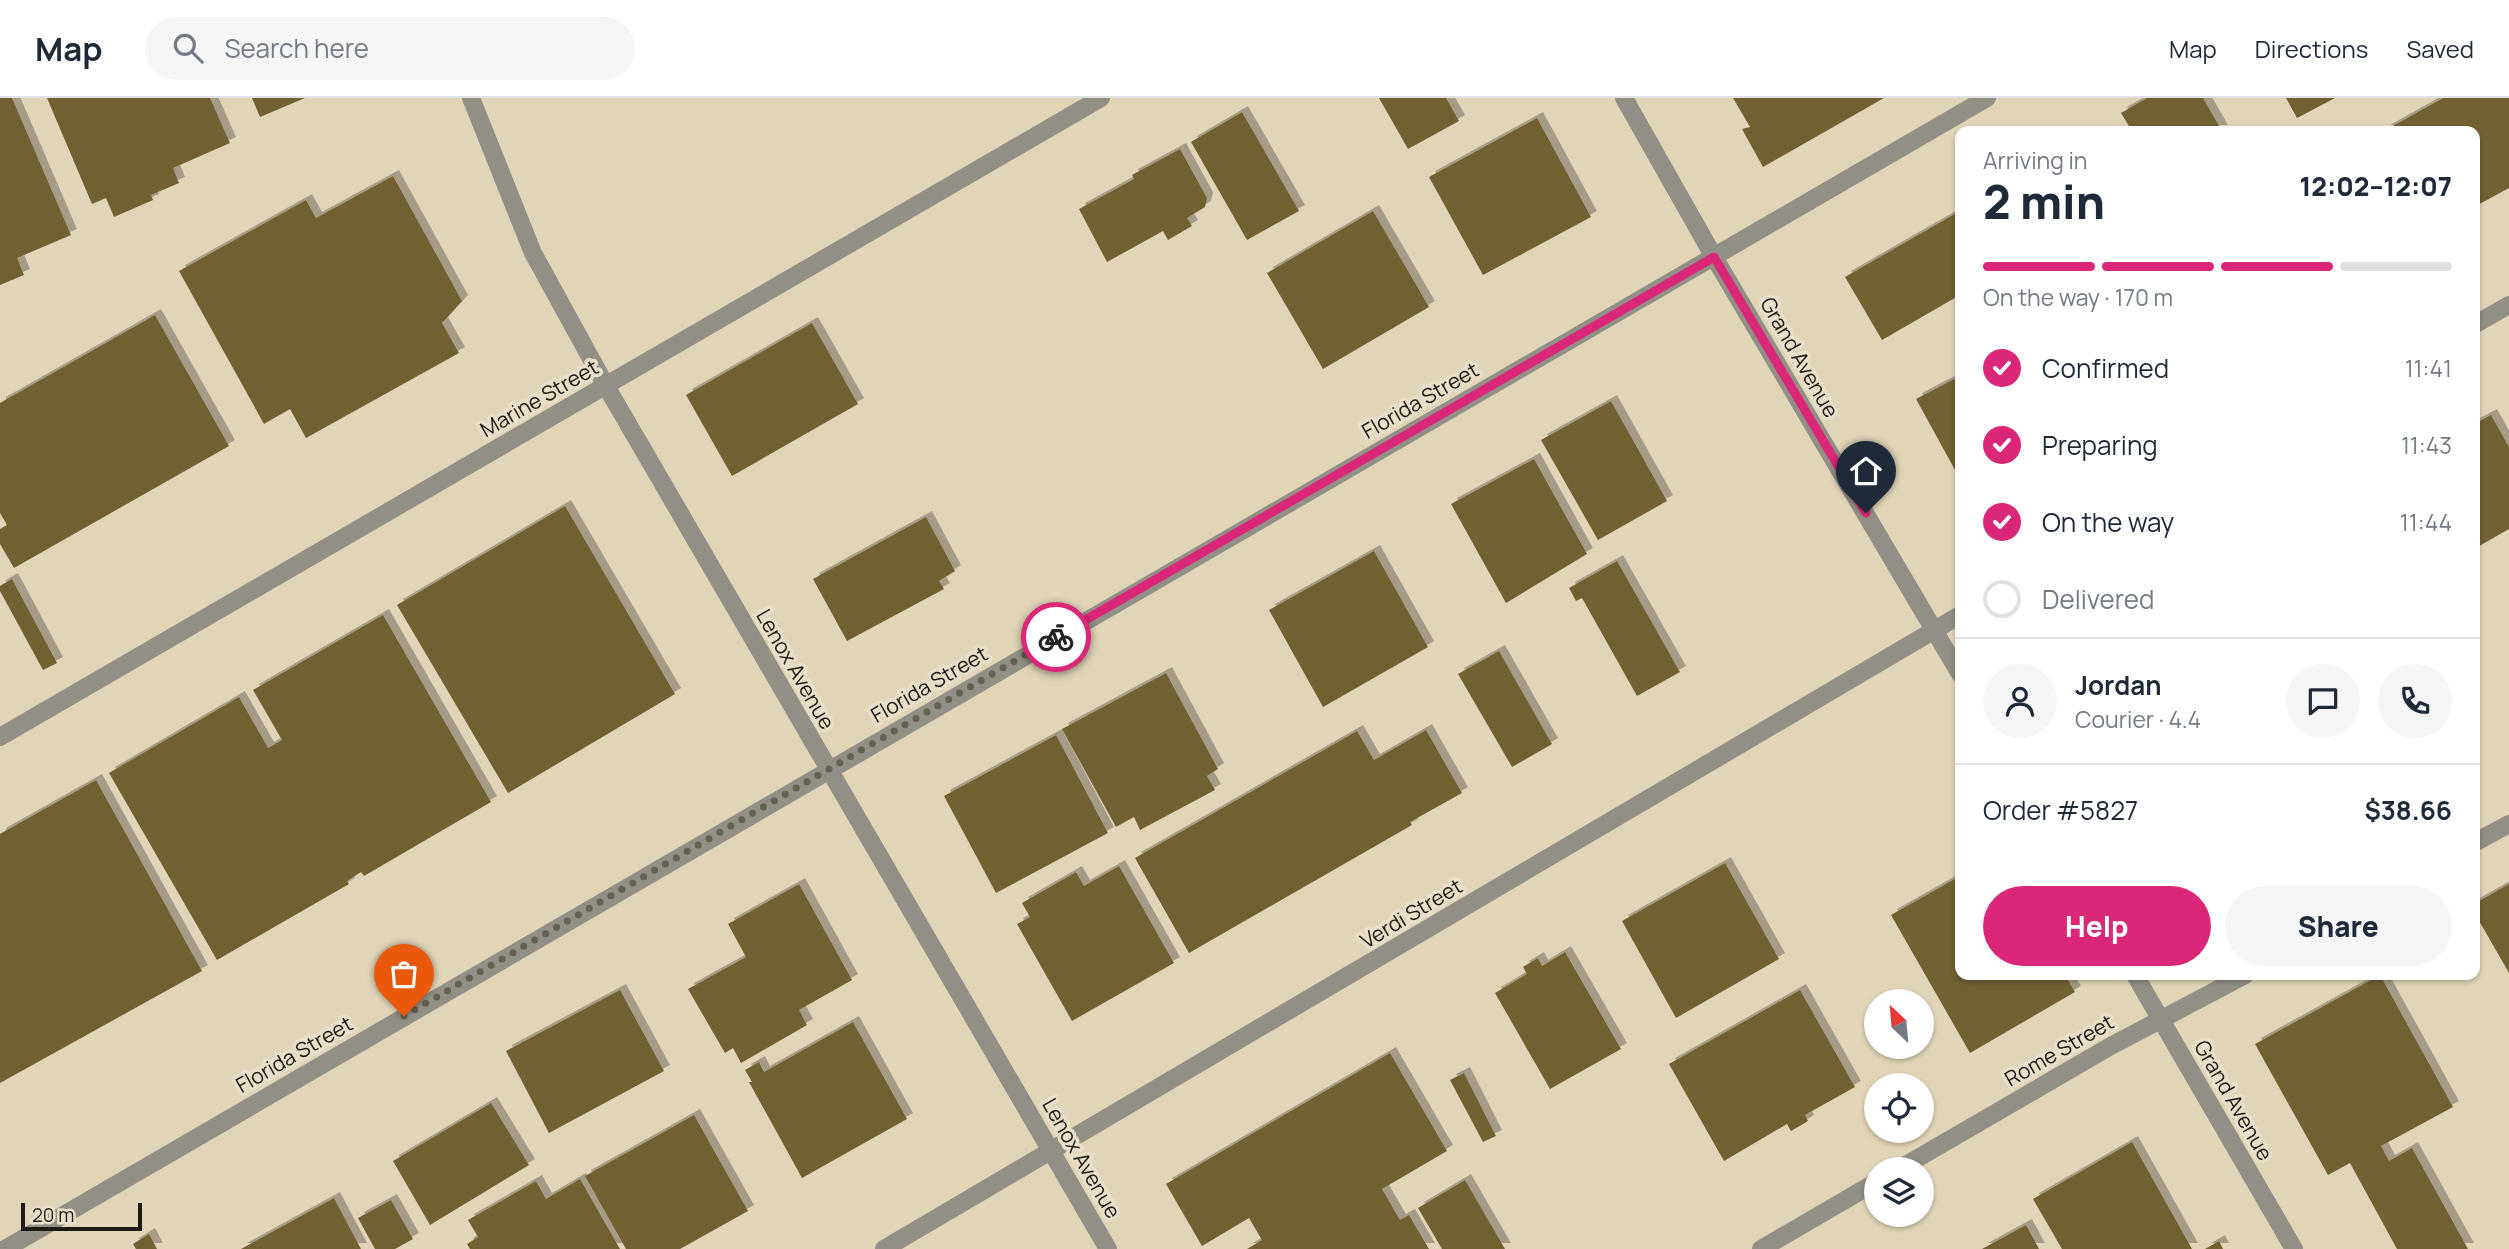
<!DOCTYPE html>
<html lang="en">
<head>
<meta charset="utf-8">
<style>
	body { margin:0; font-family:Manrope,sans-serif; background:#f6f6f7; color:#1f2937; height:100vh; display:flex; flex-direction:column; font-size:26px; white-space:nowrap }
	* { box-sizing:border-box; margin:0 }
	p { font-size:23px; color:#747a83 }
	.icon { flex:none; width:38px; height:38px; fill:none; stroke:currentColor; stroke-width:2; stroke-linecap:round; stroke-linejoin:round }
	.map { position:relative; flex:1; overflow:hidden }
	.details { position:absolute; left:1955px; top:28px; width:525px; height:854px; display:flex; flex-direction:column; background:#fff; border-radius:14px; box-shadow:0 2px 5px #0004 }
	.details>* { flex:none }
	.needle { width:46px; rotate:334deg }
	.buttons { position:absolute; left:1864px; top:891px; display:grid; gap:14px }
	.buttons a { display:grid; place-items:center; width:70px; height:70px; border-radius:50%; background:#fff; box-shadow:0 2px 5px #0004; font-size:35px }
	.scale { position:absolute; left:21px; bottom:18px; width:121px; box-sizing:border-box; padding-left:7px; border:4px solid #1e1b13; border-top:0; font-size:19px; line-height:24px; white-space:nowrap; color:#1e1b13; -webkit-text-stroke:5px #e7dfc8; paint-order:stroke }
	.pin { position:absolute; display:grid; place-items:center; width:60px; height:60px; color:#fff; margin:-72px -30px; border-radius:50% 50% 50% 0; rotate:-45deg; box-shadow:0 0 7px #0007 }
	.pin .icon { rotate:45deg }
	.courier { position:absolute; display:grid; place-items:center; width:70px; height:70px; margin:-35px; border:5px solid #db2777; border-radius:50%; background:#fff; color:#222; box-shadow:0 2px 9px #0007 }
	.head em { font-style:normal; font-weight:800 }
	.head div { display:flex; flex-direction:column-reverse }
	.head { display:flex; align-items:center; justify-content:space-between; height:119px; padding:0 28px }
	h1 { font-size:46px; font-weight:800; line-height:52px }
	.bar { display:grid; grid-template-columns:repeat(4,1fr); gap:10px 7px; align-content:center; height:84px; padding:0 28px }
	.bar i { height:9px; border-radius:5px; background:#e0e1e3 }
	.bar .current { background:#db2777 }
	.bar p { grid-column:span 4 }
	.line { display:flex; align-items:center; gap:18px; padding:0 28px; border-top:2px solid #e0e1e3 }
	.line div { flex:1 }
	.round { display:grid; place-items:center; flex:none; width:74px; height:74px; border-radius:37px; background:#f6f6f7 }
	ol { padding:0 28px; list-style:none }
	li { display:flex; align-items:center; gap:21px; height:77px }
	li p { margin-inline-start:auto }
	li .icon { padding:7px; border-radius:50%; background:#db2777; color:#fff; stroke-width:4 }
	li:last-child { color:#747a83 }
	li i { width:38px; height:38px; border:4px solid #e0e1e3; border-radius:50% }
	.action { display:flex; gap:14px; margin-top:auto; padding:14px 28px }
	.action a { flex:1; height:80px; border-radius:42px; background:#db2777; color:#fff; font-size:28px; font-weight:800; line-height:80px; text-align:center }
	.action a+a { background:#f6f6f7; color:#1f2937 }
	header { display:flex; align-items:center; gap:42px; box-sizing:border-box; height:98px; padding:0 35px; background:#fff; border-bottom:2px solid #e0e1e3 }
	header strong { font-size:33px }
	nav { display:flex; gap:38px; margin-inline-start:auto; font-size:24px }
	.search { width:490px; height:63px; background:#f6f6f7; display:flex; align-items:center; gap:18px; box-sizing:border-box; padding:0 24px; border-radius:38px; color:#747a83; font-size:26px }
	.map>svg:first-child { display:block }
	.built { fill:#e0d5b7; fill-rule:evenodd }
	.building { fill:#716132; filter:url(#shadow) }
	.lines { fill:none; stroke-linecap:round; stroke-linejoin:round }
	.street { stroke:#928f86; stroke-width:18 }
	.done { stroke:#646052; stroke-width:7; stroke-dasharray:0 12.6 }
	.route { stroke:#db2777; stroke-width:9 }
	.labels { text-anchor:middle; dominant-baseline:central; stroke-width:7; stroke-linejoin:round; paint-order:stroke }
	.street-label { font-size:21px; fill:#1e1b13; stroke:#e7dfc8 }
</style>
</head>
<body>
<header>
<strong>Map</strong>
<div class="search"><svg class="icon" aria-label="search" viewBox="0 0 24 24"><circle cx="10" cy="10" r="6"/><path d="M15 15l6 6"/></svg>Search here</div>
<nav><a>Map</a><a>Directions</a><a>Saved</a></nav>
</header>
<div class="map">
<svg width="2509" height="1151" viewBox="0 0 2509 1151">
	<defs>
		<filter id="shadow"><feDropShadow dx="6" dy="-6" stdDeviation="0" flood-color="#0004"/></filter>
	</defs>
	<rect width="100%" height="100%" fill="#e7dfc8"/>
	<path class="built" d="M0 0H2509V1151H0ZM1960 33H2474V877H1960ZM1876 903H1922V948H1876ZM1876 987H1922V1032H1876ZM1876 1071H1922V1116H1876Z"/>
	<g class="building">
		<polygon points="0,0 12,0 71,137 17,160 24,177 0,187"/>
		<polygon points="47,0 210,0 230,45 173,70 179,85 151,97 153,102 114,119 106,100 92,106"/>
		<polygon points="252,0 305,0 260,19"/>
		<polygon points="1379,0 1446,0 1459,23 1408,51"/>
		<polygon points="1733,0 1884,0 1763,69 1742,31 1750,29"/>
		<polygon points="2147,0 2203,0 2222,33 2132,33 2121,15"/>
		<polygon points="2286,0 2335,0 2297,20"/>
		<polygon points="2443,0 2509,0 2509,90 2474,109 2474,33 2384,33"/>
		<polygon points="1242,14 1299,113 1247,142 1191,44"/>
		<polygon points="1537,20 1591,119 1483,177 1429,79"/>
		<polygon points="1180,51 1207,100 1205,109 1187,120 1192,128 1168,142 1163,133 1107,164 1079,111 1134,81 1132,77"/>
		<polygon points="393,78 462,203 442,225 459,255 306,340 290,311 264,326 179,173 306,102 316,120"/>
		<polygon points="1373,113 1429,209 1323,271 1267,175"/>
		<polygon points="1960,113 1960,197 1882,242 1845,179"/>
		<polygon points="155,217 229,348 14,470 0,446 0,431 7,427 0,415 0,305"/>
		<polygon points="812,225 858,306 732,378 686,297"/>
		<polygon points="1960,278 1960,381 1916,301"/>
		<polygon points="1611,303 1667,403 1598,442 1541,342"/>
		<polygon points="2491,317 2509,349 2509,431 2474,451 2474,326"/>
		<polygon points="1534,361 1587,456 1506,505 1451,406"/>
		<polygon points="565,408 675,596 508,695 397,507"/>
		<polygon points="926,419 955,473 939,483 944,491 847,543 813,481"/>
		<polygon points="1374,453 1428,549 1323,609 1269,512"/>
		<polygon points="1617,463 1680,574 1637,598 1582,500 1576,503 1569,490"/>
		<polygon points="12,481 57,565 43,572 0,493 0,488"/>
		<polygon points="383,517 491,704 364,778 361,774 347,783 349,786 217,862 109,675 239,599 268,650 282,642 253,592"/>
		<polygon points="1499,553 1552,646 1512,669 1458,576"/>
		<polygon points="1166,575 1218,671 1207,678 1215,692 1140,732 1134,719 1116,729 1062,631"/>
		<polygon points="1426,632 1462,695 1410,724 1412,727 1189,855 1135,760 1357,633 1374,662"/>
		<polygon points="1056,637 1108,735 996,795 944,698"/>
		<polygon points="96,682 202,873 0,985 0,736"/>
		<polygon points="1725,765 1779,861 1676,920 1622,823"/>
		<polygon points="1119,768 1174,865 1072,923 1017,826 1030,819 1022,805 1076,774 1084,788"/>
		<polygon points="1960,778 1960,877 2065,877 2075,894 1970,955 1891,817"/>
		<polygon points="799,786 852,882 799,912 807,927 741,965 733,950 725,955 688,891 746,859 728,826"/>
		<polygon points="2509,786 2509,875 2474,814 2474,806"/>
		<polygon points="1565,854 1621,951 1550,991 1495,895 1527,876 1523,869 1538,860 1542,868"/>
		<polygon points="2380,877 2453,1009 2381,1048 2389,1063 2412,1050 2468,1151 2397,1151 2350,1065 2328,1077 2255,946"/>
		<polygon points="620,892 664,973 549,1035 506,953"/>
		<polygon points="1800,892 1855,989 1805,1017 1808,1023 1791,1033 1787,1026 1724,1063 1669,966"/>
		<polygon points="853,924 907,1021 802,1080 749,984 752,984 745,972 759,964 764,974"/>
		<polygon points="1390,955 1447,1053 1382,1091 1400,1122 1409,1117 1429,1151 1247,1151 1262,1142 1249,1120 1202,1148 1166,1086"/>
		<polygon points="1464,975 1496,1038 1483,1044 1450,982"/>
		<polygon points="491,1005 529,1067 430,1127 393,1063"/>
		<polygon points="694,1017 748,1113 680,1151 626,1151 585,1078"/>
		<polygon points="2132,1044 2192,1151 2062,1151 2033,1101"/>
		<polygon points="580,1081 620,1151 470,1151 467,1146 478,1139 468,1122 536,1083 546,1101"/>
		<polygon points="1465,1082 1505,1151 1442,1151 1418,1110"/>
		<polygon points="334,1100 361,1151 241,1151"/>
		<polygon points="391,1102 413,1141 395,1151 375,1151 358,1120"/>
		<polygon points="2026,1127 2039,1151 1982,1151"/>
		<polygon points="149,1136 157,1151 136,1151 133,1146"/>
		<polygon points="2219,1143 2223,1151 2205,1151"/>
	</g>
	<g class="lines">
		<g class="street">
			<polyline points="471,0 533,155 606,288 1108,1151"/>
			<polyline points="1624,0 1714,159 1960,576"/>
			<polyline points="2474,227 2509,207"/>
			<polyline points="0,639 1101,0"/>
			<polyline points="2474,745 2509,726"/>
			<polyline points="2135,877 2294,1151"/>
			<polyline points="1899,1071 2109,949 2245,877"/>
			<polyline points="5,1151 1987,0"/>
			<polyline points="884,1151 1960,517"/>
			<polyline points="1761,1151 1876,1084"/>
		</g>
	</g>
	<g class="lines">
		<polyline class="done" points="404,918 1056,539"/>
		<polyline class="route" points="1056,539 1714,159 1866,415"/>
	</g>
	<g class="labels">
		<g class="street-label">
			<text transform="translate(1800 259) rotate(60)">Grand Avenue</text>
			<text transform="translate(539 300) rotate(-30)">Marine Street</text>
			<text transform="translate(1420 302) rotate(-30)">Florida Street</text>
			<text transform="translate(796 571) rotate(60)">Lenox Avenue</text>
			<text transform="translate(929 586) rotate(-30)">Florida Street</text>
			<text transform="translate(1411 815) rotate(-31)">Verdi Street</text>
			<text transform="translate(2059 952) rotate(-30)">Rome Street</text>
			<text transform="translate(294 956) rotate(-30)">Florida Street</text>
			<text transform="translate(2234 1002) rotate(60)">Grand Avenue</text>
			<text transform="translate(1082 1060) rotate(60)">Lenox Avenue</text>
		</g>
	</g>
</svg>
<div class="buttons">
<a><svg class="needle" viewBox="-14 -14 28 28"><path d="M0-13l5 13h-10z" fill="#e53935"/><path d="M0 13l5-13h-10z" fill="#747a83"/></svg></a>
<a><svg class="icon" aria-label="locate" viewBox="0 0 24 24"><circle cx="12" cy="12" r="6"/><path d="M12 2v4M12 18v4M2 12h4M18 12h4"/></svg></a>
<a><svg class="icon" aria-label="layers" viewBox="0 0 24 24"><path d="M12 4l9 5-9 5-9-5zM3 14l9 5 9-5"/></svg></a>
</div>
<div class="scale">20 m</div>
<div class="pin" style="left:404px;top:918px;background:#ea580c"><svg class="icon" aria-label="bag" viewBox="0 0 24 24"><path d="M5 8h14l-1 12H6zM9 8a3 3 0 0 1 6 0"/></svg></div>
<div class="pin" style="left:1866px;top:415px;background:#1f2937"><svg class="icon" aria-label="home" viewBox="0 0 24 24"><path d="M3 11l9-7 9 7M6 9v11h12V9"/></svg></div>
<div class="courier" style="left:1056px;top:539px"><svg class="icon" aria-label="bike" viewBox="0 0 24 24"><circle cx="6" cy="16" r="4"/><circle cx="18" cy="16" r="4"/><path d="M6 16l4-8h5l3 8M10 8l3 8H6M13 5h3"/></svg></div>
<section class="details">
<div class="head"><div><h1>2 min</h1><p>Arriving in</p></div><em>12:02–12:07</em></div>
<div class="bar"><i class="current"></i><i class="current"></i><i class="current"></i><i></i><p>On the way · 170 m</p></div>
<ol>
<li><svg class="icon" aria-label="check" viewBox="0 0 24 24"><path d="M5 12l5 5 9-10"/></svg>Confirmed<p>11:41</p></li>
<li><svg class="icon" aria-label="check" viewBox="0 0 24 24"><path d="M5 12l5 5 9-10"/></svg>Preparing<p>11:43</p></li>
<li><svg class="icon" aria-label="check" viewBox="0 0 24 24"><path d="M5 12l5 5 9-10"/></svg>On the way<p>11:44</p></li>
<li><i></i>Delivered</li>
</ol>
<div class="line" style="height:126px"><a class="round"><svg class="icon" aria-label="person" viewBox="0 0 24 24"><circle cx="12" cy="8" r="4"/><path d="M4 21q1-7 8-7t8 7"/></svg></a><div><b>Jordan</b><p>Courier · 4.4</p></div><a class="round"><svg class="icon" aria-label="chat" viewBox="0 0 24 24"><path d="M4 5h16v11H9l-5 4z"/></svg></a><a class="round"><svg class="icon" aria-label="phone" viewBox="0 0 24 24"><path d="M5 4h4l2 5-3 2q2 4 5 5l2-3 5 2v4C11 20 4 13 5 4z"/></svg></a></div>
<div class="line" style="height:91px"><div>Order #5827</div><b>$38.66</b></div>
<div class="action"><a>Help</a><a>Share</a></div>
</section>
</div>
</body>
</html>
